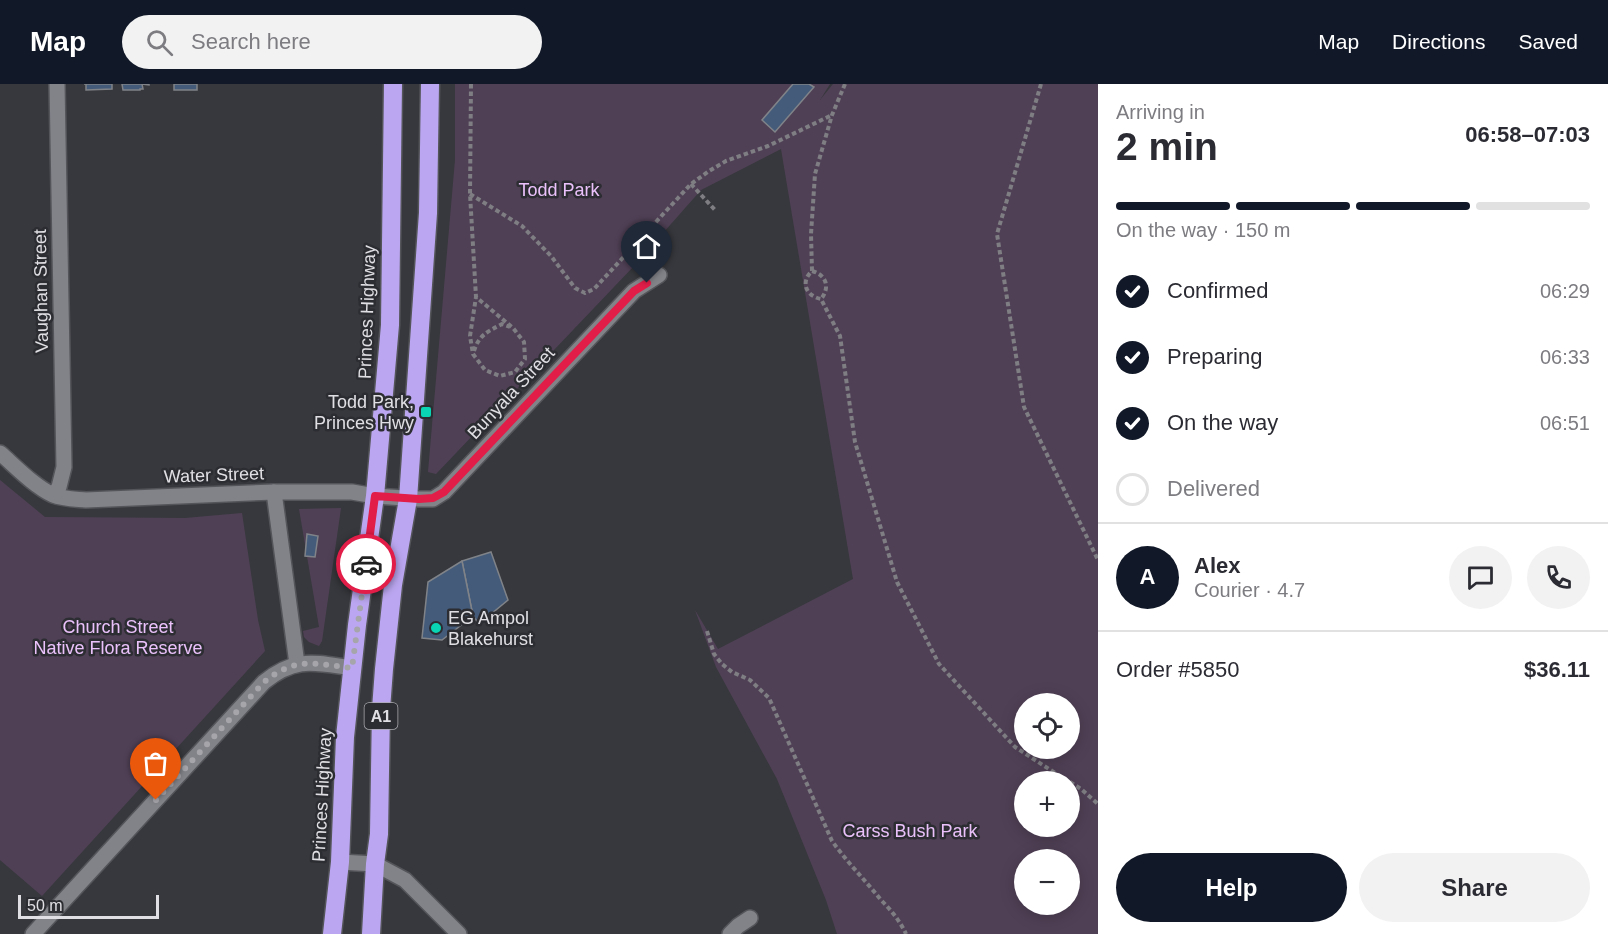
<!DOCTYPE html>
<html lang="en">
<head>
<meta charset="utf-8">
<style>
	body { margin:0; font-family:Arial,sans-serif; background:#f2f2f3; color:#2b2b33; height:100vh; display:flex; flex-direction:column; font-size:22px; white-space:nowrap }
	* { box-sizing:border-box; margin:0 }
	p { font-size:20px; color:#7c7c81 }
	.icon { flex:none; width:33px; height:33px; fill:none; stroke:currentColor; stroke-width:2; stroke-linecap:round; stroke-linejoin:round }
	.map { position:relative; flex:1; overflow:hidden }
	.drawer { display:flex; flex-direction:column; background:#fff; width:510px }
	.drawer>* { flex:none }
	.buttons { position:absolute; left:1014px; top:609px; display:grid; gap:12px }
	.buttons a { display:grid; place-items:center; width:66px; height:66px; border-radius:50%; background:#fff; box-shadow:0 3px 15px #0003; font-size:30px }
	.scale { position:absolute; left:18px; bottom:15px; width:141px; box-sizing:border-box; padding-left:6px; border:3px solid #e0e0e4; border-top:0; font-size:16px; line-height:21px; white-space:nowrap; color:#e0e0e4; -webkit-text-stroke:4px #2c2d32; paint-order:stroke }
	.pin { position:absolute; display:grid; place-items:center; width:51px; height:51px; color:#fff; margin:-62px -26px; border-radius:50% 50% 50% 0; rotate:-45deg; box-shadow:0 0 6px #0007 }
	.pin .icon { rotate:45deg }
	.courier { position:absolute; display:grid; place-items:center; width:60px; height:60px; margin:-30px; border:4px solid #e11d48; border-radius:50%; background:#fff; color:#222; box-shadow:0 2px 8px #0007 }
	.headline em { font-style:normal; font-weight:700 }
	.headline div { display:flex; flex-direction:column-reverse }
	.headline { display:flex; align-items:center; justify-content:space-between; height:102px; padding:0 18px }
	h1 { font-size:39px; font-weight:700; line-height:45px }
	.bar { display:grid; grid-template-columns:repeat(4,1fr); gap:9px 6px; align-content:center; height:72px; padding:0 18px }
	.bar i { height:8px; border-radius:4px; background:#e1e1e2 }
	.bar .on { background:#111827 }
	.bar p { grid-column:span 4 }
	.line { display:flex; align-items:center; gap:15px; padding:0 18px; border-top:2px solid #e1e1e2 }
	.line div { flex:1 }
	.round { display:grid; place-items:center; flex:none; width:63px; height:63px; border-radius:32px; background:#f2f2f3 }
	ol { padding:0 18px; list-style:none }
	li { display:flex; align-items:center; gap:18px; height:66px }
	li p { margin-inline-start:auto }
	li .icon { padding:6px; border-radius:50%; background:#111827; color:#fff; stroke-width:4 }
	li:last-child { color:#7c7c81 }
	li i { width:33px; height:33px; border:3px solid #e1e1e2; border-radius:50% }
	.action { display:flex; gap:12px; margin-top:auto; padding:12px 18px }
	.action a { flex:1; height:69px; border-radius:36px; background:#111827; color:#fff; font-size:24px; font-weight:700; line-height:69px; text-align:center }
	.action a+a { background:#f2f2f3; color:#2b2b33 }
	header { display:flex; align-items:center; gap:36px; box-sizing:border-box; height:84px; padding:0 30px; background:#111827; color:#fff }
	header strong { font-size:28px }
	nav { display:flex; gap:33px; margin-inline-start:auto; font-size:21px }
	.search { width:420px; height:54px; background:#f2f2f3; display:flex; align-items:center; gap:15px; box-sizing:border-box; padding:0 21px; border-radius:33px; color:#7c7c81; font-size:22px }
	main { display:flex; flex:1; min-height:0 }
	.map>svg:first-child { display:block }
	.green { fill:#504056; fill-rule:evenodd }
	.building { fill:#445b7a; stroke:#808489; stroke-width:1.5 }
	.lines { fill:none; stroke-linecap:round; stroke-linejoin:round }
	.minor-casing { stroke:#54555a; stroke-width:18 }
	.highway-casing { stroke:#54555a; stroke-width:21 }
	.path { stroke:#7e7e83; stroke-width:4; stroke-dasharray:4.5 3; stroke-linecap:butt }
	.minor { stroke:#828389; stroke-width:15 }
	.highway { stroke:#bba7f1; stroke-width:18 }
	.done { stroke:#a5a5aa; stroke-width:6; stroke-dasharray:0 10.8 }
	.route { stroke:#e11d48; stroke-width:8 }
	.poi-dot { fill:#09d5b5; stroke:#2c2d32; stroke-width:2 }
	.labels { text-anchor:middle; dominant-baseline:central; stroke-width:5; stroke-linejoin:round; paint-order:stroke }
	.shield { fill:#2c2d32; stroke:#aaaaaf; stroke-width:1.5 }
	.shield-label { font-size:16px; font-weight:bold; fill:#e0e0e4 }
	.park-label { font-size:18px; fill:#eac1fa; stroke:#2c2d32 }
	.street-label { font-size:18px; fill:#e0e0e4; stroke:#2c2d32 }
	.poi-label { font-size:18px; fill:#e0e0e4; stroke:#2c2d32; text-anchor:end }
</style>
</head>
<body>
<header>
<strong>Map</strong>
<div class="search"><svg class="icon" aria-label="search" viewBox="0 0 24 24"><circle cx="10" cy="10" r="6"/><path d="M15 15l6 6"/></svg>Search here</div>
<nav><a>Map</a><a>Directions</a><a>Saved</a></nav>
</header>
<main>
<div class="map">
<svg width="1098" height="850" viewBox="0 0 1098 850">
	<rect width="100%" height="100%" fill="#37383d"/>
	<g class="green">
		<path d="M455 0H830L820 16 833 0H1098V850H837L826 816 777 695 716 583 695 526 718 565 853 495 781 65 701 106 633 183 436 390 428 388 455 76ZM1024 620H1070V664H1024ZM1024 698H1070V742H1024ZM1024 776H1070V820H1024Z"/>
		<polygon points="0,396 45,433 185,434 242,429 258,536 265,567 42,812 0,776"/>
		<polygon points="341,424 322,557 319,562 309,558 304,553 303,547 319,543 299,425"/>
	</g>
	<g class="building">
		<polygon points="84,0 112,0 112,5 86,6 86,0"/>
		<polygon points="122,0 149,0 149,1 142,0 143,5 140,5 140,6 123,6"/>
		<rect x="174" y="0" width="23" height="6"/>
		<polygon points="793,0 809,0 814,3 775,48 762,36"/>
		<polygon points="307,450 318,452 315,473 305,472"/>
		<polygon points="491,468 508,516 479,540 473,532 462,477"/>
		<polygon points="462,477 473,532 442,556 422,554 428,498"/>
	</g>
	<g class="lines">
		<defs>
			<g id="minor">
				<path d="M0 369C16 383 34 402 53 411 63 415 75 415 86 416L274 408H352L375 412 419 415H433L444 408 634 207 659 191"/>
				<polyline points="274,408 297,580"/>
				<polyline points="54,411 59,403 64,383 57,0"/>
				<polyline points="340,778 375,780 405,796 459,850"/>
				<path d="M33 850 264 598C296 572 315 579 352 584"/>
				<polyline points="730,850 738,842 750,834"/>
			</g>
			<g id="highway">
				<polyline points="332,850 340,778 345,653 357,541 375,412 390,241 393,0"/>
				<polyline points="371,850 375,780 379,750 381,625 384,585 393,501 408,415 428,129 430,0"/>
			</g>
		</defs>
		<use href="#minor" class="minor-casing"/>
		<use href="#highway" class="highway-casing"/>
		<g class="path">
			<polyline points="471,0 470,110 476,213 513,244 524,258 525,275 515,288 500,292 485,286 473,270 470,252 476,213"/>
			<path d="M845 0 832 31 815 90 811 150 812 187C800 198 806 212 821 215L840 252 855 358 897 498 939 580 1015 663 1069 698"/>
			<polyline points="1041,0 997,150 1024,323 1098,476"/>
			<polyline points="691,100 716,127"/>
			<polyline points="470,110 522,142 551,172 575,204 585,209 594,205 691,100 709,87 726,77 768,62 832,31"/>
			<path d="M812 187C827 191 830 204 821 215"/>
			<path d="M474 267C479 251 487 248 502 240L510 243"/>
			<path d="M707 547 714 570 722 580 732 588 750 596 769 614 832 757C847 778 865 796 881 816 891 826 900 837 906 850"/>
			<polyline points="1070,698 1081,705 1098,720"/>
		</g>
		<use href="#minor" class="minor"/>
		<use href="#highway" class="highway"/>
	</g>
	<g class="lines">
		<path class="done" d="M156 716 264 598C296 572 315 580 352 584L366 480"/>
		<polyline class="route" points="366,480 375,412 419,415 433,414 444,408 634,207 647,199"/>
	</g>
	<g class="poi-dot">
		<rect x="420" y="322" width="12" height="12" rx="3"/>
		<circle cx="436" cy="544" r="6"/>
	</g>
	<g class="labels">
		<rect class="shield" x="364.5" y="619" width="33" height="26" rx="4.5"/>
		<g class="shield-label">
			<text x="381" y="632">A1</text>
		</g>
		<g class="park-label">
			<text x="559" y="106">Todd Park</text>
			<text x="118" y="543">Church Street<tspan x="118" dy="21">Native Flora Reserve</tspan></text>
			<text x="910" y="747">Carss Bush Park</text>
		</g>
		<g class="street-label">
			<text transform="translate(41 207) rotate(-91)">Vaughan Street</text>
			<text transform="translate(367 228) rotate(-88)">Princes Highway</text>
			<text transform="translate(511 309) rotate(-47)">Bunyala Street</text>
			<text transform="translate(214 391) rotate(-2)">Water Street</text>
			<text transform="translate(322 711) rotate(-87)">Princes Highway</text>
		</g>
		<g class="poi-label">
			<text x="414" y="318">Todd Park,<tspan x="414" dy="21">Princes Hwy</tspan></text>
			<text x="448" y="534" text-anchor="start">EG Ampol<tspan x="448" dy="21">Blakehurst</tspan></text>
		</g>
	</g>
</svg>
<div class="buttons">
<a><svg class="icon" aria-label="locate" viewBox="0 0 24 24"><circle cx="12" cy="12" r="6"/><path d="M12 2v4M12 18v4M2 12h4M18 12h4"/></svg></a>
<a>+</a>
<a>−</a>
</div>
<div class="scale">50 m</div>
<div class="pin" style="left:156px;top:716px;background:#ea580c"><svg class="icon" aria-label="bag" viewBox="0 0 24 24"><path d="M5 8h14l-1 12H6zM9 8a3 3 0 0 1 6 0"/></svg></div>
<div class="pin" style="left:647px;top:199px;background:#1f2937"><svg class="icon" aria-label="home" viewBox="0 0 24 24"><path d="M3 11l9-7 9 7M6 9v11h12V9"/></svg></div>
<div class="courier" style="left:366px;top:480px"><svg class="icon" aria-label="car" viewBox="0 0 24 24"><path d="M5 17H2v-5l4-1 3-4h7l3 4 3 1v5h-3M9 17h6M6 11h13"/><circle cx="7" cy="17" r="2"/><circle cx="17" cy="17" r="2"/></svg></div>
</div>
<section class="drawer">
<div class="headline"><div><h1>2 min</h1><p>Arriving in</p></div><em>06:58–07:03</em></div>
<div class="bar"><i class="on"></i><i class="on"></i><i class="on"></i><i></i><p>On the way · 150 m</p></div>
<ol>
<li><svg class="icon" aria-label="check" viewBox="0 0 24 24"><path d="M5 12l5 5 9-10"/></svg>Confirmed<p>06:29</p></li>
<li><svg class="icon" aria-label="check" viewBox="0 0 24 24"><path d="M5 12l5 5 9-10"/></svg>Preparing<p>06:33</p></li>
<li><svg class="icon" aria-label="check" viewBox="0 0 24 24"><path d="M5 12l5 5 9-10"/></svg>On the way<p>06:51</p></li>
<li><i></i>Delivered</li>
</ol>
<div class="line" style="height:108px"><b class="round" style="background:#111827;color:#fff">A</b><div><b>Alex</b><p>Courier · 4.7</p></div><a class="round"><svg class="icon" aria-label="chat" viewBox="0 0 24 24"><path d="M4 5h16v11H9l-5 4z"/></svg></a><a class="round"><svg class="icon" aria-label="phone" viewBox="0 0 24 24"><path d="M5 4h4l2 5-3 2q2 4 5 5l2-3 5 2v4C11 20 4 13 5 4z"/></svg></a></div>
<div class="line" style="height:78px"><div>Order #5850</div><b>$36.11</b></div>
<div class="action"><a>Help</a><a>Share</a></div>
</section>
</main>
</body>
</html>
